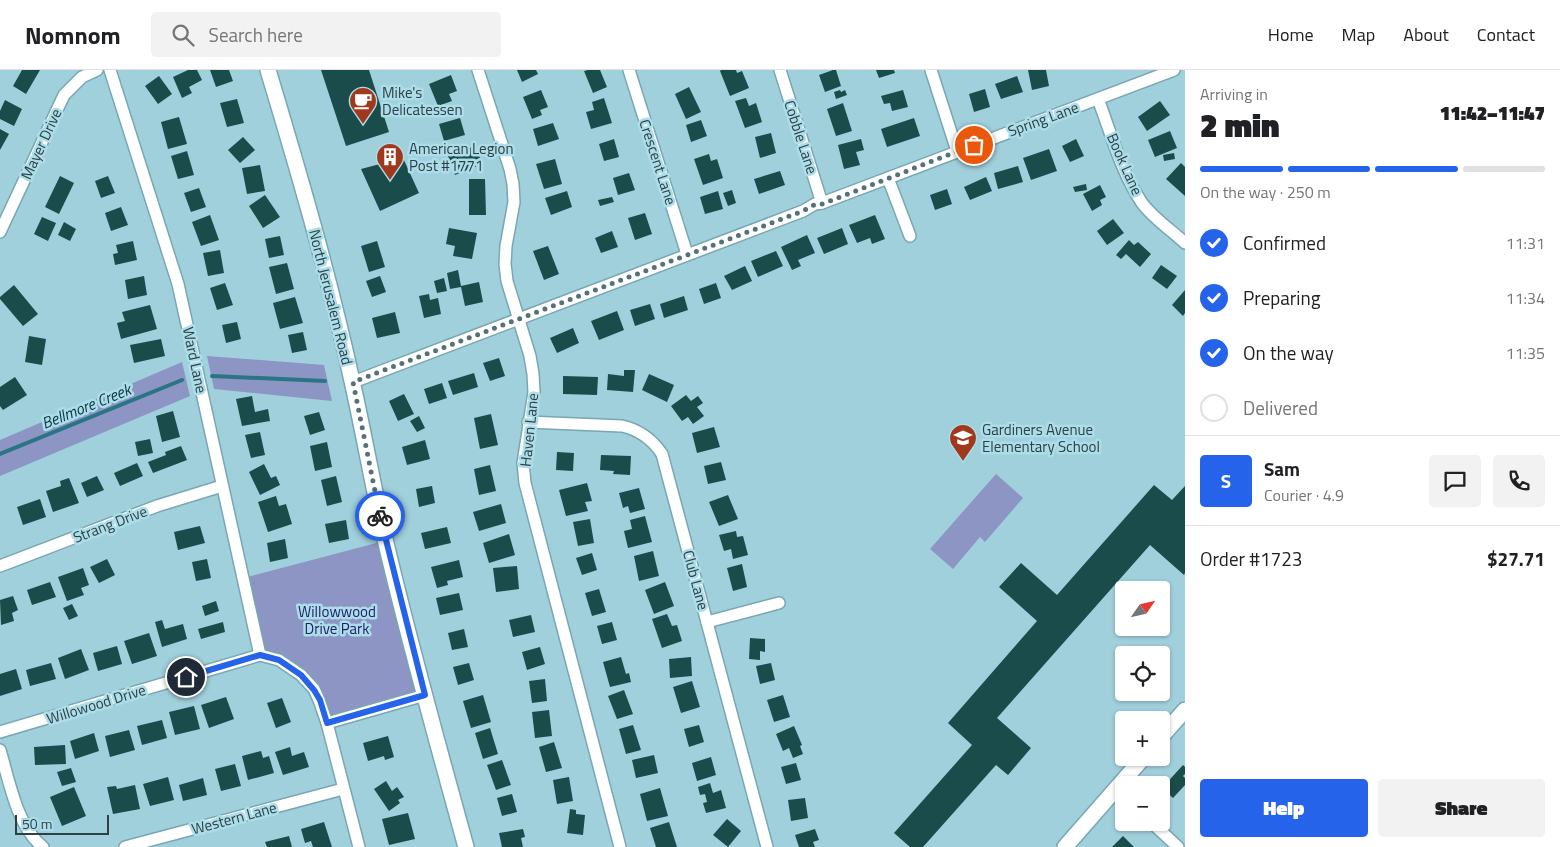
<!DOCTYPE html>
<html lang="en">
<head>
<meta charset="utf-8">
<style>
	body { margin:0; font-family:"Titillium Web",sans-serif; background:#f2f2f2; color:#202124; height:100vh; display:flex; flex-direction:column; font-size:19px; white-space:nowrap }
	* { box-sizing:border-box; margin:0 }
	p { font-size:16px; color:#757577 }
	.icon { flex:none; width:28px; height:28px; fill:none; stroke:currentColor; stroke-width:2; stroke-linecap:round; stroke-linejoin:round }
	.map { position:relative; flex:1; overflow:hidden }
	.panel { display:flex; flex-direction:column; background:#fff; width:375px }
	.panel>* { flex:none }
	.needle { width:32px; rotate:56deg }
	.fabs { position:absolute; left:1115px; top:511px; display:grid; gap:10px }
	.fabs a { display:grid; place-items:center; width:55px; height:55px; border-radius:5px; background:#fff; box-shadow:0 1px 4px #0004; font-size:25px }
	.scale { position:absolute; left:15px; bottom:12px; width:94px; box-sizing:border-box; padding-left:5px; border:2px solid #2c4045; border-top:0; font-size:14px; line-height:18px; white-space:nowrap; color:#2c4045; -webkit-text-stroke:4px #addde9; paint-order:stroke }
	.pin { position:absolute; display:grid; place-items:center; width:42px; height:42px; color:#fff; margin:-21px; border:2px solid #fff; border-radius:50%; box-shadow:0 1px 5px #0007 }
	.courier { position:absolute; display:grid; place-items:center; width:50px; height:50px; margin:-25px; border:4px solid #2563eb; border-radius:50%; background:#fff; color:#222; box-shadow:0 1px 6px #0007 }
	.overview em { font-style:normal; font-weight:800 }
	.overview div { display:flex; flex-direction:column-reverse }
	.overview { display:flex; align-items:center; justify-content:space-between; height:85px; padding:0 15px }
	h1 { font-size:32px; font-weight:800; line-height:38px }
	.bar { display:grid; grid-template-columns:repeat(4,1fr); gap:8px 5px; align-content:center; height:60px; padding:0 15px }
	.bar i { height:6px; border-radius:4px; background:#e0e0e0 }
	.bar .active { background:#2563eb }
	.bar p { grid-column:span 4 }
	.line { display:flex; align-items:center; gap:12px; padding:0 15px; border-top:1px solid #e0e0e0 }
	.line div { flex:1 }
	.round { display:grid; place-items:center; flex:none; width:52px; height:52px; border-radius:5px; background:#f2f2f2 }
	ol { padding:0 15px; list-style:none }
	li { display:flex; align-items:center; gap:15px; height:55px }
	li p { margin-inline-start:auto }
	li .icon { padding:5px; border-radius:50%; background:#2563eb; color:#fff; stroke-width:4 }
	li:last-child { color:#757577 }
	li i { width:28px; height:28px; border:2px solid #e0e0e0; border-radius:50% }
	.action { display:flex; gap:10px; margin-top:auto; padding:10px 15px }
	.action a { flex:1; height:58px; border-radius:5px; background:#2563eb; color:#fff; font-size:20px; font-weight:800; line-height:58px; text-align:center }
	.action a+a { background:#f2f2f2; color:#202124 }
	header { display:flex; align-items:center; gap:30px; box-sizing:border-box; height:70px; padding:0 25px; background:#fff; border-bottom:1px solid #e0e0e0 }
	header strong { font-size:24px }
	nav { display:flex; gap:28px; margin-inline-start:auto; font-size:18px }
	.search { width:350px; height:45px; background:#f2f2f2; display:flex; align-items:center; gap:12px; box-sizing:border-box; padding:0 18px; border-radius:5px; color:#757577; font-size:19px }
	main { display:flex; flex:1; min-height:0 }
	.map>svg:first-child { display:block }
	.green { fill:#8c95c3 }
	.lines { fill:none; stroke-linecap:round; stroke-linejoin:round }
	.stream { stroke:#297586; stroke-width:4 }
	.building { fill:#1a4c4c }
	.minor-casing { stroke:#78a7b3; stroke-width:14 }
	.secondary-casing { stroke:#78a7b3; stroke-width:18 }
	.minor { stroke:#fff; stroke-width:11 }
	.secondary { stroke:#fff; stroke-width:15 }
	.done { stroke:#55727a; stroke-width:5; stroke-dasharray:0 9 }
	.route { stroke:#2563eb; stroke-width:6 }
	.labels { text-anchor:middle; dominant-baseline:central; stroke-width:5; stroke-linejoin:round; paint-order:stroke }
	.poi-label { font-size:15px; fill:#2c4045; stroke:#addde9; text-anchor:start }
	.street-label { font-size:15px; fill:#2c4045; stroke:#addde9 }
	.park-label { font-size:15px; fill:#20206a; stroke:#addde9 }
	.water-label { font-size:16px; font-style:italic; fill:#0b3841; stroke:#addde9 }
</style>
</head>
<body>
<header>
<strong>Nomnom</strong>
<div class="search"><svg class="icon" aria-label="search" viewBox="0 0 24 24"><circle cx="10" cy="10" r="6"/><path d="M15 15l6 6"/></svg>Search here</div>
<nav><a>Home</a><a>Map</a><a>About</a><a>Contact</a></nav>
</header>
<main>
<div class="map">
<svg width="1185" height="777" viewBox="0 0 1185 777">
	<rect width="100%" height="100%" fill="#a0d0dc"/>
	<g class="green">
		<polygon points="207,286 324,295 332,331 214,319"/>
		<polygon points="182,292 190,326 0,406 0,370"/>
		<polygon points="996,404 1023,428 985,472 980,467 953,499 930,479"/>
		<polygon points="384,471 424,625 329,653 314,619 261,584 244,508"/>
	</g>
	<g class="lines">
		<g class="stream">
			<polyline points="212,306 325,311"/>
			<polyline points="0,384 182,310"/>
		</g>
	</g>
	<g class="building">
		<polygon points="22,0 40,0 26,24 13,16"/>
		<polygon points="188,0 197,0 202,10 189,17 192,23 182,28 173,7"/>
		<polygon points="210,0 229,0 233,11 216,17"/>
		<polygon points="321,0 369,0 389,62 346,76"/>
		<polygon points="517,0 536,0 538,4 522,12"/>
		<polygon points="588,0 600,0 607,17 593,23 584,1"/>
		<polygon points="721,0 736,0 737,3 742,1 749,18 730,26 720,1"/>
		<polygon points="833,0 836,0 841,16 825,22 819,5"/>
		<polygon points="876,0 894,0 895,3 879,8"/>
		<polygon points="1028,0 1046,0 1049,16 1032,20"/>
		<polygon points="451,5 457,21 449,24 452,31 438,36 429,14"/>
		<polygon points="159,6 172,24 158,34 145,16"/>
		<polygon points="1017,6 1023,22 1001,29 995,14"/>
		<polygon points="689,17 701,42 686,49 675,24"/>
		<polygon points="985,19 990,37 974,42 969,24"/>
		<polygon points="541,20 548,37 540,40 542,45 532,49 523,27"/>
		<polygon points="840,20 841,22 845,20 847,25 836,29 834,22"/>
		<polygon points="903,20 908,37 892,41 890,33 884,34 881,26"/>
		<polygon points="604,28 612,53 591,59 586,42 594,40 592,32"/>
		<polygon points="746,28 749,36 756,33 762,52 745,58 735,31"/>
		<polygon points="237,29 244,53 227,57 220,33"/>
		<polygon points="5,30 22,39 14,56 0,49 0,41"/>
		<polygon points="1160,31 1170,45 1147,61 1138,47"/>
		<polygon points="843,33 852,61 836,66 827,39"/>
		<polygon points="179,47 187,74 168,79 161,52"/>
		<polygon points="460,48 465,65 444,71 439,54"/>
		<polygon points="914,48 920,66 887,77 881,59"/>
		<polygon points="701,50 707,66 691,72 686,55"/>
		<polygon points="553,53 559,69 538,76 533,59"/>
		<polygon points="0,59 9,64 0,80"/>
		<polygon points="1170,61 1177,78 1155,87 1148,70"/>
		<polygon points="771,63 776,83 760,88 755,67"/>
		<polygon points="243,67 255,80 240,93 228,80"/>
		<polygon points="614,69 619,87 604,91 599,74"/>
		<polygon points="861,69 864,80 856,82 860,95 844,99 838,75"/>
		<polygon points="1076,69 1084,86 1070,92 1062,76"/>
		<polygon points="475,76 480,88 475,90 477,96 455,105 448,86"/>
		<polygon points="1049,79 1057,101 1031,110 1023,88"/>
		<polygon points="187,81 194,105 178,109 171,86"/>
		<polygon points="1174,83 1175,89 1164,91 1163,85"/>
		<polygon points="709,84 711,91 717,89 723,108 703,115 694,89"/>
		<polygon points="403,88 419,123 380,141 361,99"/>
		<polygon points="555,89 562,114 544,119 536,94"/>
		<polygon points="1181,93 1185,97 1185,126 1166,109"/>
		<polygon points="260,95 265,121 247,124 242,98"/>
		<polygon points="1018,96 1023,112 998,119 994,103"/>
		<polygon points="780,101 785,115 759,124 754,109"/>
		<polygon points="629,103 635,120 618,125 613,108"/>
		<polygon points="60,106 74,113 59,144 45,137"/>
		<polygon points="108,106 115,123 101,128 95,111"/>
		<polygon points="986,107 992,121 970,130 964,117"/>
		<polygon points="469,109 485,109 486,145 469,145"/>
		<polygon points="1086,114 1087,120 1075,122 1073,117"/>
		<polygon points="1100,115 1106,127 1100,130 1102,135 1092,141 1083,124"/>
		<polygon points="199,118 206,137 191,142 184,123"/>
		<polygon points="947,119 952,134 935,140 930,125"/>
		<polygon points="732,120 736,133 728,136 723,123"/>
		<polygon points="567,121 572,137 551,145 545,128"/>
		<polygon points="718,121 723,139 705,144 700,127"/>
		<polygon points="265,125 280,147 263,158 249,136"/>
		<polygon points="612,127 614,132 600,136 598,130"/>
		<polygon points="121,137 128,155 111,161 105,143"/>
		<polygon points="645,143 652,164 635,170 628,148"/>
		<polygon points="210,145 219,170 201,176 192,152"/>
		<polygon points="875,145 885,169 872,174 870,168 857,173 849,155"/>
		<polygon points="42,147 56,153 48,171 34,164"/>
		<polygon points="1113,149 1124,163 1107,175 1097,161"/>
		<polygon points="64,152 76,159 70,171 58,165"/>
		<polygon points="449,158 477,163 472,189 453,186 455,176 446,174"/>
		<polygon points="842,158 848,174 824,184 817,168"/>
		<polygon points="612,161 618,177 601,183 595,168"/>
		<polygon points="807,165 815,183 798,190 801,196 792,200 781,177"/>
		<polygon points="280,166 284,185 269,188 265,169"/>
		<polygon points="1129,170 1134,175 1138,172 1151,184 1140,197 1126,184 1121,189 1116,185"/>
		<polygon points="133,171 137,190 115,195 113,184 118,183 116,175"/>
		<polygon points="377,171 385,197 369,202 361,176"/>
		<polygon points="548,176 559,204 544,210 533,181"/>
		<polygon points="220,180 224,203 208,206 203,183"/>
		<polygon points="776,181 783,196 758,207 751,191"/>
		<polygon points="287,193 294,219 276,224 269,197"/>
		<polygon points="1161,195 1177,206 1167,219 1152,208"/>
		<polygon points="745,196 752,211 732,220 724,206"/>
		<polygon points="458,200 461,216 479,212 483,232 465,236 461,217 450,219 447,203"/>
		<polygon points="144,206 147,225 128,229 125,210"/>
		<polygon points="380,206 386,222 372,227 366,211"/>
		<polygon points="444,208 447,221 437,223 434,211"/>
		<polygon points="225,213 233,235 217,240 210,218"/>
		<polygon points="716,213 721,228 704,234 699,219"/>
		<polygon points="14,215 38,244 23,256 0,229 0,227"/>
		<polygon points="1185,220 1185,243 1183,246 1172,235"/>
		<polygon points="429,224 430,230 438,228 441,244 424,248 419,226"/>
		<polygon points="684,226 688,240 664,248 660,234"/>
		<polygon points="295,227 303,253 280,259 273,233"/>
		<polygon points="650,234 655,249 635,256 630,240"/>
		<polygon points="150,235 157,259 121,269 117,253 125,251 122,242"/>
		<polygon points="617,241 624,260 599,270 591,251"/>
		<polygon points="395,242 400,263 377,268 372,248"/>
		<polygon points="237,252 241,269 226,273 222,255"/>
		<polygon points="573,258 579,273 557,283 550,268"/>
		<polygon points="303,262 307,280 292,283 288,265"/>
		<polygon points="29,266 46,269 42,295 25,292"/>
		<polygon points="161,269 165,286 134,293 130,275"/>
		<polygon points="499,288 505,306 490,311 483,293"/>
		<polygon points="624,300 635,300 633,322 607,320 608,304 624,306"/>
		<polygon points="474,303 478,317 453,325 448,311"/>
		<polygon points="649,304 674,315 667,332 642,320"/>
		<polygon points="563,306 598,307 597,325 563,324"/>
		<polygon points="15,307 27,325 3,340 0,336 0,317"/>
		<polygon points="442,313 447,328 429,334 424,319"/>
		<polygon points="404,324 414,344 398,351 389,331"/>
		<polygon points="686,325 691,331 698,326 703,333 697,337 704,346 693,354 688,347 682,351 671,336"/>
		<polygon points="252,326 255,342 268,339 270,351 242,356 236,329"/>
		<polygon points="173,341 180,367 162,372 156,346"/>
		<polygon points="319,342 325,360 310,365 304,346"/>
		<polygon points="491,344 498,375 480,379 474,348"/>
		<polygon points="419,346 425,358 417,362 410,351"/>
		<polygon points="714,357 720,377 697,383 692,363"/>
		<polygon points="260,362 265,385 251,388 245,365"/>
		<polygon points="150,369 153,383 138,386 135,372"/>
		<polygon points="425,370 430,389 407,395 402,377"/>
		<polygon points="327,372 332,397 315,401 310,376"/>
		<polygon points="181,376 187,390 153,403 148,392 166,385 165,382"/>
		<polygon points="557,382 574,383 573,401 556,400"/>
		<polygon points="601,385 631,386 630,405 613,404 614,401 600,400"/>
		<polygon points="721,392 726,410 708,414 704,396"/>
		<polygon points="137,393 143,406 120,416 114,403"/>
		<polygon points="264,394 271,408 276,406 280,415 260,425 249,402"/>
		<polygon points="490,395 496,421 479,425 474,399"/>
		<polygon points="97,406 104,420 87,427 81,413"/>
		<polygon points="336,406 342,432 327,436 321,410"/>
		<polygon points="69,408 79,433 53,442 46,421 61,416 60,411"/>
		<polygon points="587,413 592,431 585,432 588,441 566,446 559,420"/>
		<polygon points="1154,415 1172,430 1185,416 1185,503 1184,505 1150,475 997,648 1031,678 1008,705 996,695 923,777 910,777 894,763 972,675 948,653 1037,551 999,517 1021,493 1057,525"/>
		<polygon points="432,416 435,433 419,437 416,419"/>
		<polygon points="639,418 645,439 630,443 628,436 623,438 619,423"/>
		<polygon points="728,425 738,449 719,456 709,432"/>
		<polygon points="276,426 279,436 286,434 292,454 268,462 258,432"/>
		<polygon points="40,429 46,447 23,455 17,437"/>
		<polygon points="501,434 506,453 479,461 473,442"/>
		<polygon points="645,446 652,472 628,478 624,461 632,459 630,450"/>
		<polygon points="590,449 594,473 578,476 573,452"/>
		<polygon points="346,450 349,469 329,473 325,454"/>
		<polygon points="200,456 205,473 178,480 174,462"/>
		<polygon points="447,457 451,473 425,479 421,463"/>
		<polygon points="736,461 737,467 743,466 748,485 733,489 731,479 724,481 719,465"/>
		<polygon points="509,464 515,485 489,493 483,473"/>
		<polygon points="285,469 288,488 270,492 267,473"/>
		<polygon points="653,481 659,506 639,511 634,486"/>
		<polygon points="592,483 597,500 582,505 576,488"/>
		<polygon points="107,489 115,505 99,513 90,497"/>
		<polygon points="207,489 211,508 196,511 192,492"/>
		<polygon points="459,490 463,507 447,511 448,515 437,518 431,497"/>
		<polygon points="742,494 747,517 733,521 727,498"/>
		<polygon points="517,496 519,519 496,522 493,498"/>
		<polygon points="83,498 89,515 81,518 84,525 67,531 58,507"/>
		<polygon points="50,512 56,527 32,535 27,520"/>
		<polygon points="665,512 674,536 654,544 645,520"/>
		<polygon points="599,519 606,542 592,546 585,523"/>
		<polygon points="459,523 463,540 440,545 436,528"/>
		<polygon points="13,526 18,540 12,543 14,551 1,555 0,530"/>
		<polygon points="216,531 219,541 205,546 202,536"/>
		<polygon points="72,534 78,546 69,550 63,538"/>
		<polygon points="667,544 672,556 677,555 682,571 662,578 652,549"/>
		<polygon points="531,545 535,562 513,567 509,550"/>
		<polygon points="162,550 165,559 183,554 187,569 162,577 155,552"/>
		<polygon points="223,552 225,562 201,569 198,559"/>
		<polygon points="612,552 617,570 602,574 597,556"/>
		<polygon points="464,559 468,577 452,580 448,563"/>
		<polygon points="149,563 157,586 132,594 124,571"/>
		<polygon points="750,568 765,569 765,582 760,581 760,590 749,589"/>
		<polygon points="117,576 122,594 98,601 93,583"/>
		<polygon points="540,577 545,594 527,600 522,582"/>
		<polygon points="81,579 89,600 65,609 58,588"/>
		<polygon points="621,587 626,604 629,603 631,612 610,617 603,592"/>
		<polygon points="691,587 692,606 670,608 669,589"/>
		<polygon points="51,593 56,609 30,616 26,600"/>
		<polygon points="469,593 474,610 458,615 453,597"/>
		<polygon points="771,593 775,610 760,614 756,596"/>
		<polygon points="16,599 22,619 0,626 0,604"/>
		<polygon points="545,609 547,631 532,633 529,611"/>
		<polygon points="692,611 700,637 681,643 673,617"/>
		<polygon points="624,620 633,644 617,649 608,626"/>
		<polygon points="483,625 491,652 471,658 463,631"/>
		<polygon points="783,625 790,647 774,652 767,630"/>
		<polygon points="226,627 234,649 209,658 201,635"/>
		<polygon points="282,628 291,652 276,658 267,633"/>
		<polygon points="194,636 200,659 175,665 169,642"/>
		<polygon points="549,640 552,666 535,668 532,642"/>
		<polygon points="162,650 167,668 142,675 137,656"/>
		<polygon points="633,655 641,680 626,684 619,659"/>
		<polygon points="699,655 704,672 689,677 684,659"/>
		<polygon points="794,656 802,675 800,676 803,684 793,688 789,678 783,681 776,664"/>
		<polygon points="490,658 498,684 483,689 475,663"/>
		<polygon points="129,660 135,680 110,687 105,666"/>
		<polygon points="94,663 99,681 75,689 70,671"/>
		<polygon points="388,666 394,687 385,690 384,686 368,691 363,673"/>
		<polygon points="554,672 562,698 546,702 539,677"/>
		<polygon points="65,675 66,694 35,695 34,677"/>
		<polygon points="290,677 292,686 304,682 309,697 283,705 275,682"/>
		<polygon points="261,681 263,688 269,686 274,703 248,710 242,686"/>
		<polygon points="654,685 658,703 636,708 632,690"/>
		<polygon points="711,687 716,705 697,711 692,693"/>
		<polygon points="502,690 511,715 496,720 487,695"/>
		<polygon points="796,693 801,710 786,714 781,697"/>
		<polygon points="235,694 241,716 221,721 215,699"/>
		<polygon points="1183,695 1185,697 1185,704 1183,706 1185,708 1185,715 1173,728 1162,718"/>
		<polygon points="71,698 76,712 62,716 57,702"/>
		<polygon points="168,707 174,730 150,736 143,714"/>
		<polygon points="569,707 573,731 557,734 553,710"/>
		<polygon points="203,708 207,725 183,731 179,715"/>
		<polygon points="386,711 392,721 397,717 404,727 398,730 400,733 389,741 374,719"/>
		<polygon points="710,713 713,723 721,720 726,738 706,743 703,733 707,732 705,724 700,725 698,717"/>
		<polygon points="135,715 140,739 113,744 107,717 116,716 117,719"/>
		<polygon points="74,717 86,746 62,756 50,727"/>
		<polygon points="660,718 668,746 647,751 640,724"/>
		<polygon points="512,724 517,742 502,746 497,728"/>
		<polygon points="805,728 808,748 791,751 788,730"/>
		<polygon points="570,739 576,740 576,744 585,745 583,765 567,763"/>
		<polygon points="408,743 415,769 389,775 382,749"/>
		<polygon points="727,749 741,761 728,777 713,765"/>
		<polygon points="324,752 332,777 313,777 311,771 305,773 301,759"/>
		<polygon points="669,752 677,777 656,777 650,758"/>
		<polygon points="523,759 525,767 521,768 523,777 502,777 499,763"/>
		<polygon points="815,759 819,770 813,772 815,777 799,777 795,765"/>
		<polygon points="289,766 292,777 267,777 265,772"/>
		<polygon points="1123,766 1134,777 1112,777"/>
	</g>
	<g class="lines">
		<defs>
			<g id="minor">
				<polyline points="110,0 178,214 260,585"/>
				<polyline points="478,0 510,99 513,114 514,132 506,176 505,194 507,211 530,286 533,304 534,322 523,393 525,413 620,777"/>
				<polyline points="629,0 687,184"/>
				<polyline points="780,0 822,133"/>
				<polyline points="931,0 957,81"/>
				<path d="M1098 29C1111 63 1121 102 1142 133 1153 148 1171 160 1185 173"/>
				<polyline points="888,108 910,166"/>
				<polyline points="0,162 64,25 82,7 97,0"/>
				<polyline points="353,312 803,141 815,134 822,133 1174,0"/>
				<path d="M528 352 622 356C640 360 652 369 662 384L767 777"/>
				<polyline points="0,496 157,436 222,416"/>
				<polyline points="707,552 779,533"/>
				<polyline points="327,653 425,625"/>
				<polyline points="0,662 260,585 279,590 301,605 314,619 319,630 327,653 359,777"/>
				<path d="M0 680C9 710 17 757 43 777"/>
				<polyline points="1151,752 1178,777"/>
				<polyline points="125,777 343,719"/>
			</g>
			<g id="secondary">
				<path d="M268 0C299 103 329 206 352 311 364 364 373 417 385 469 409 572 438 675 466 777"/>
				<polyline points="1161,667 1185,640"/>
				<polyline points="1065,777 1143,688"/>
			</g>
		</defs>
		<use href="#minor" class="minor-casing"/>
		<use href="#secondary" class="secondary-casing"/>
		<use href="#minor" class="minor"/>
		<use href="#secondary" class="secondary"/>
	</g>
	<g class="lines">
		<polyline class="done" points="380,446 353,312 803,141 816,134 822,134 974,75"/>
		<polyline class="route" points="186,607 260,585 279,590 301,605 314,620 320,630 327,653 425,625 380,446"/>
	</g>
	<defs>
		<symbol id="cafe-pin" viewBox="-11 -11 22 30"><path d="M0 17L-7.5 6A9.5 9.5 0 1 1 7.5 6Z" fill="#a0381c" stroke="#addde9"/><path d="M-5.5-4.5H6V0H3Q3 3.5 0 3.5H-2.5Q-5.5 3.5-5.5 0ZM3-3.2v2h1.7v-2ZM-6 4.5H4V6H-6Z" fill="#fff"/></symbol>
		<symbol id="building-pin" viewBox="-11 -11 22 30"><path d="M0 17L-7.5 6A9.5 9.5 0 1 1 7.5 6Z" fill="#a0381c" stroke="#addde9"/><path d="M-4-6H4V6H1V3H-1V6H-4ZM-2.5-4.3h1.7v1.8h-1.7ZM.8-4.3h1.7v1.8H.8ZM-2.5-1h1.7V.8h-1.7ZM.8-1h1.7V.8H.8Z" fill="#fff"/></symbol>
		<symbol id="school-pin" viewBox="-11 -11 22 30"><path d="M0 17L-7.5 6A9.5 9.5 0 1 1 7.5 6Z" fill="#a0381c" stroke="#addde9"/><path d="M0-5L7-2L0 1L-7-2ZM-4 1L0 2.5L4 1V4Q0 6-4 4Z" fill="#fff"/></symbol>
	</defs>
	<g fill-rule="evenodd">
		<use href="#cafe-pin" x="347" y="15" width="32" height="43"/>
		<use href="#building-pin" x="374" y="71" width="32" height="43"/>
		<use href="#school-pin" x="947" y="352" width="32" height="43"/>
	</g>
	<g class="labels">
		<g class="poi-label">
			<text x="382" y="22">Mike's<tspan x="382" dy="17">Delicatessen</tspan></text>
			<text x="409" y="78">American Legion<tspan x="409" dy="17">Post #1771</tspan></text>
			<text x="982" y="359">Gardiners Avenue<tspan x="982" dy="17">Elementary School</tspan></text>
		</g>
		<g class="street-label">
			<text transform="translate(1043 49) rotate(-20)">Spring Lane</text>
			<text transform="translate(801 67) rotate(72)">Cobble Lane</text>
			<text transform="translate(41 74) rotate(-65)">Mayer Drive</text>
			<text transform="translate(658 92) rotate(72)">Crescent Lane</text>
			<text transform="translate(1125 94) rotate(66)">Book Lane</text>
			<text transform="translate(331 227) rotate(76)">North Jerusalem Road</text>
			<text transform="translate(195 290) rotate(78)">Ward Lane</text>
			<text transform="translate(529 360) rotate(-84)">Haven Lane</text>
			<text transform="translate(110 454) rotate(-21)">Strang Drive</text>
			<text transform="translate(696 510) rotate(75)">Club Lane</text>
			<text transform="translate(96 634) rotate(-17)">Willowood Drive</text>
			<text transform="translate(234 748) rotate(-15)">Western Lane</text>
		</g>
		<g class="park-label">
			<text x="337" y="541">Willowwood<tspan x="337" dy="17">Drive Park</tspan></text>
		</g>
		<g class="water-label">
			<text transform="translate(86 336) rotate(-22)">Bellmore Creek</text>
		</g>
	</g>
</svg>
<div class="fabs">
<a><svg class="needle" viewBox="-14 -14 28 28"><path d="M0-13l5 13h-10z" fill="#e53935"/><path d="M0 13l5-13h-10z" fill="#757577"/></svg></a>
<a><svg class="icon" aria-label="locate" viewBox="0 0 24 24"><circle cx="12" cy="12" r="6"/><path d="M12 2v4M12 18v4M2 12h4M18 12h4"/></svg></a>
<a>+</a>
<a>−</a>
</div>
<div class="scale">50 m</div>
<div class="pin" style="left:974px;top:75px;background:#ea580c"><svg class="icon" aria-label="bag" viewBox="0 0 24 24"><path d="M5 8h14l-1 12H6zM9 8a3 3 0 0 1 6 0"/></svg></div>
<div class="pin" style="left:186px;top:607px;background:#1f2937"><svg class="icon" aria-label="home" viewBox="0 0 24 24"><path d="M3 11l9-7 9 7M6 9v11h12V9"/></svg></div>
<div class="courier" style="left:380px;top:446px"><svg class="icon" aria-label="bike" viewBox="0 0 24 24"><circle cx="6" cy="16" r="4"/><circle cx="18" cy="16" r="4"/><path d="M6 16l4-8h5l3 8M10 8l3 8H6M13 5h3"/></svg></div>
</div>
<section class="panel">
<div class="overview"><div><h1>2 min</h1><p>Arriving in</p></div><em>11:42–11:47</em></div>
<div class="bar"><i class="active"></i><i class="active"></i><i class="active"></i><i></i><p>On the way · 250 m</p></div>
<ol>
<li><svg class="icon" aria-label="check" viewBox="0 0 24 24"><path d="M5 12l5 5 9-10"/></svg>Confirmed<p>11:31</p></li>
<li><svg class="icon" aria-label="check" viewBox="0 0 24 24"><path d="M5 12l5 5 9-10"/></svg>Preparing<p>11:34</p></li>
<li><svg class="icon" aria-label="check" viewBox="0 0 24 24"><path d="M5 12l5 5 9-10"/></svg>On the way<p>11:35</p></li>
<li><i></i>Delivered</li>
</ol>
<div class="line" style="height:90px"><b class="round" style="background:#2563eb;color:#fff">S</b><div><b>Sam</b><p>Courier · 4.9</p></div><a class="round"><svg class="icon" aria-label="chat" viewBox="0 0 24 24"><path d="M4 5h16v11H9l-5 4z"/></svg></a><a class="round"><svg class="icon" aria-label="phone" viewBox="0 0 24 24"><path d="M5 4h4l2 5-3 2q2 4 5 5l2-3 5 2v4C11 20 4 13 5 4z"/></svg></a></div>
<div class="line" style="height:65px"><div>Order #1723</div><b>$27.71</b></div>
<div class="action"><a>Help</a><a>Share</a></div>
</section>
</main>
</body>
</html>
